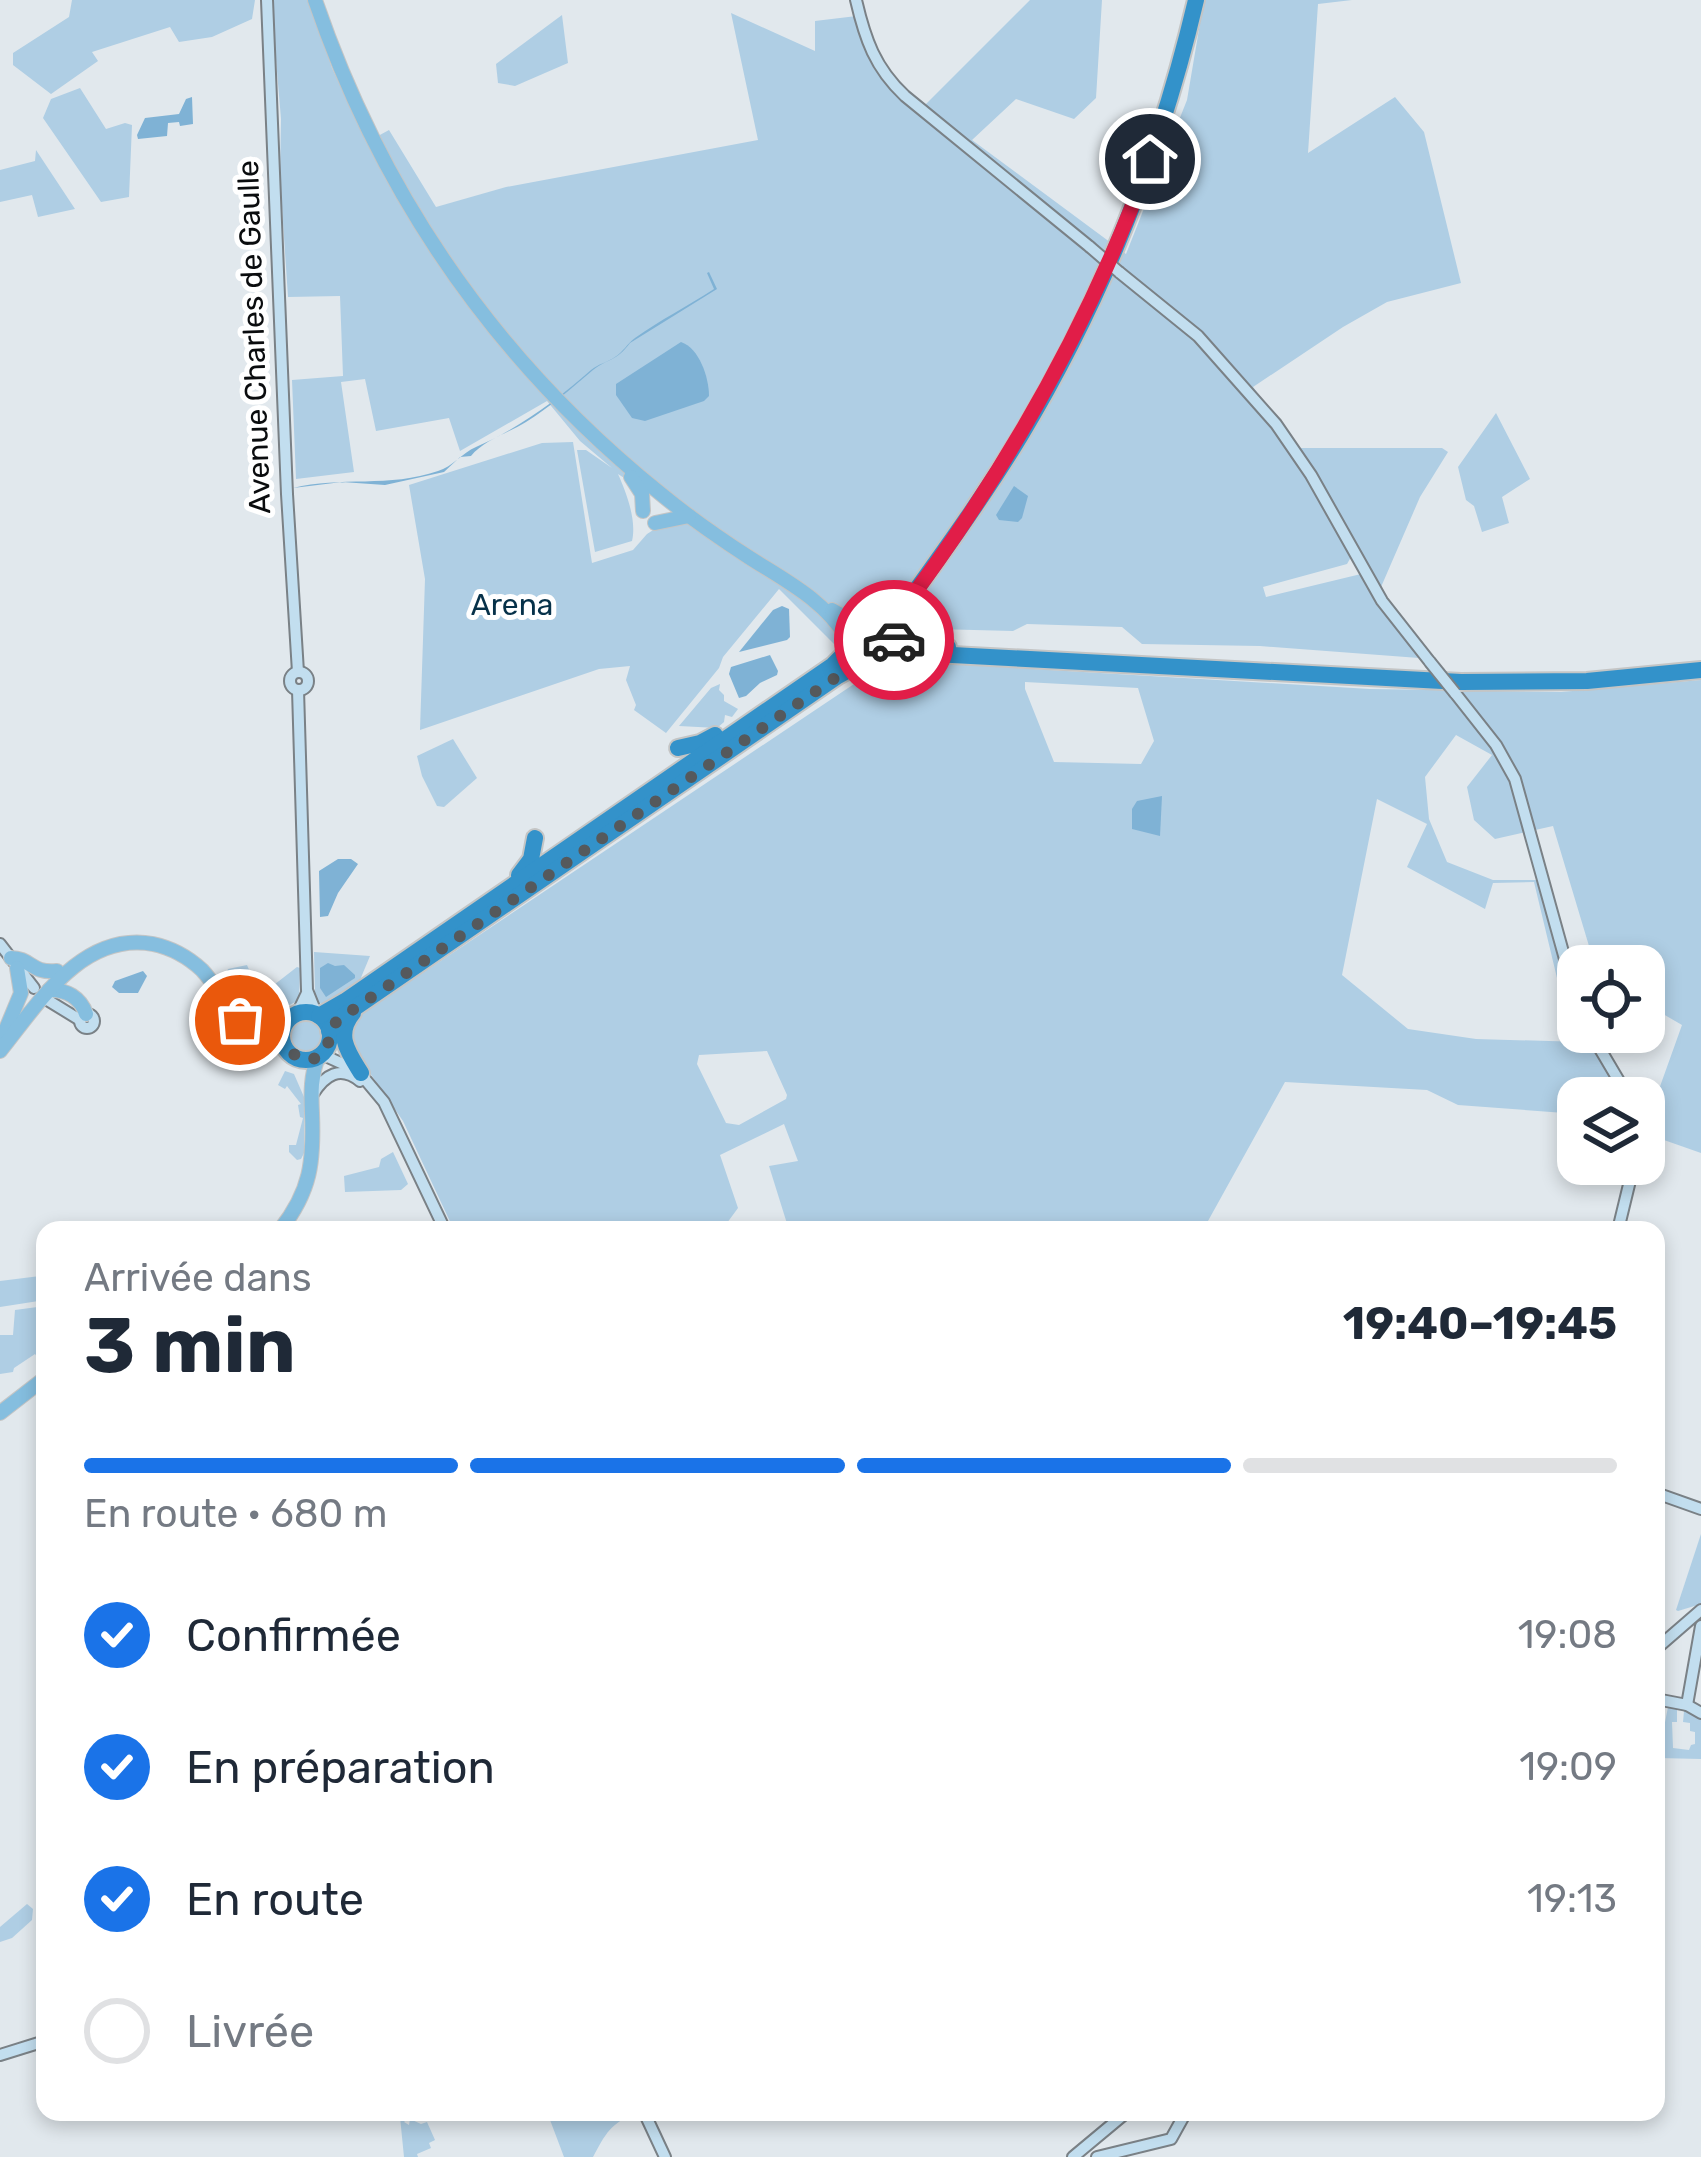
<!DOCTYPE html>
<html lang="fr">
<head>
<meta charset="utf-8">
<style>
	body { margin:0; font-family:Rubik,sans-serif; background:#f6f6f7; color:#1f2937; height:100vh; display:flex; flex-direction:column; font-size:45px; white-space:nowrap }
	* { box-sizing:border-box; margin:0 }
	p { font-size:39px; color:#747a83 }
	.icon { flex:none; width:66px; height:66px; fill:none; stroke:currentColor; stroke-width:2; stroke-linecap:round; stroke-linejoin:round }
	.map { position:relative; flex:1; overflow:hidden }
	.drawer { position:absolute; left:36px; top:1221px; width:1629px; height:900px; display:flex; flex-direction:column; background:#fff; border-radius:24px; box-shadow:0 6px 18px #0003 }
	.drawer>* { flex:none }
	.tools { position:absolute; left:1557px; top:945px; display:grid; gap:24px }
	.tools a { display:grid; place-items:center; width:108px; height:108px; border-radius:24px; background:#fff; box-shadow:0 6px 18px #0003; font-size:60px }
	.pin { position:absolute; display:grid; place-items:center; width:102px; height:102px; color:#fff; margin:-51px; border:6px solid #fff; border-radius:50%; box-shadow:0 3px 12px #0007 }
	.courier { position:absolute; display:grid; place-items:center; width:120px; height:120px; margin:-60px; border:9px solid #e11d48; border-radius:50%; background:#fff; color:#222; box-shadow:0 3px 15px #0007 }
	.head em { font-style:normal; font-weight:700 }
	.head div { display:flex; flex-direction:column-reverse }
	.head { display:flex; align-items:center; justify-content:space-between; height:204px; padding:0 48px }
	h1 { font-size:78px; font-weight:700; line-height:90px }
	.bar { display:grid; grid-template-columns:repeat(4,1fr); gap:18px 12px; align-content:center; height:144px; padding:0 48px }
	.bar i { height:15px; border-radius:9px; background:#e0e1e3 }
	.bar .on { background:#1a73e8 }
	.bar p { grid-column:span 4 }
	ol { padding:0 48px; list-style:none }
	li { display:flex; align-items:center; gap:36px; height:132px }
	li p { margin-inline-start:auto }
	li .icon { padding:12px; border-radius:50%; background:#1a73e8; color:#fff; stroke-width:4 }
	li:last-child { color:#747a83 }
	li i { width:66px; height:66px; border:6px solid #e0e1e3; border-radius:50% }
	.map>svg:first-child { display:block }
	.green { fill:#afcee4; fill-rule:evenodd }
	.water { fill:#7fb2d5 }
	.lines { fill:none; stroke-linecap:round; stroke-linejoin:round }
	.secondary-casing { stroke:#7a8186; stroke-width:14 }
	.primary-casing { stroke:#c4c5c5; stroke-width:16 }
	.highway-casing { stroke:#c4c5c5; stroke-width:20 }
	.secondary { stroke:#c2deef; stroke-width:10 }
	.primary { stroke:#85bedf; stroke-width:14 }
	.highway { stroke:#3392ca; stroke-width:16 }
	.secondary-bridge-casing { stroke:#7a8186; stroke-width:14; stroke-linecap:butt }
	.secondary-bridge { stroke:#c2deef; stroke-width:10 }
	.done { stroke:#55595c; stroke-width:12; stroke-dasharray:0 21.6 }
	.route { stroke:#e11d48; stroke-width:15 }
	.labels { text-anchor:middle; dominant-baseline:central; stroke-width:10; stroke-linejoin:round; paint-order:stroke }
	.street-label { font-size:30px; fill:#0a0c0e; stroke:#fff }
	.park-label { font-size:30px; fill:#063149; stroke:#fff }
</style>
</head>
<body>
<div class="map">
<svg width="1701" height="2157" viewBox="0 0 1701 2157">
	<rect width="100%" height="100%" fill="#e1e8ed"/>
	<g class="green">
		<polygon points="72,0 255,0 252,19 212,37 179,42 170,27 92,52 98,61 51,94 13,65 13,53 69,17"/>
		<path d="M271 0H310L332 68 367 142 389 130 436 207 506 187 758 140 731 13 815 51V21L865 15 876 56 896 82 924 106 1030 0H1102L1096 98 1074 119 1016 99 972 140 1126 254 1187 100 1204 0H1352L1318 4 1308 153 1395 97 1424 132 1461 283 1387 302 1343 327 1253 387 1299 448H1442L1448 452 1420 497 1381 587 1333 503 1323 510 1351 557 1347 564 1263 587 1266 597 1361 574 1419 658 1260 646 1142 644 1122 627 1027 624 1013 631 935 629 923 609 898 590 878 617 855 619 839 649 779 589 723 657 719 668 666 733 634 710 636 705 626 680 630 666 599 669 420 730 425 579 409 485 542 443 573 442 592 563 633 550 647 534 658 527 687 521 747 557 618 474C626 492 637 520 632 541L595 552 577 450H586L612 468 580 441 547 401 460 451 449 418 376 431 365 379 341 382 354 472 296 479 292 380 343 376 340 296 288 297 280 177 281 119Z"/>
		<polygon points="562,15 568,63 515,86 498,83 496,64"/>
		<polygon points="80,88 106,129 125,123 132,125 129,197 101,202 43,118 51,99"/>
		<polygon points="36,150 75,209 38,217 32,195 0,202 0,170 35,161"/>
		<polygon points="1496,413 1530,479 1502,497 1509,523 1482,532 1474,506 1466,500 1458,467"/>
		<circle cx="870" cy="647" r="18"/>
		<path d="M900 661 1370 689 1561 692 1701 680V1153L1644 1133V1116L1648 1120 1682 1025 1644 1003V966H1591L1592 956 1553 826 1495 839 1474 820 1467 787 1492 755 1456 735 1425 777 1429 819 1447 862 1493 880H1545L1578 995V1030L1563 1003 1534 882 1493 883 1485 909 1407 867 1427 824 1377 799 1342 975 1408 1029 1476 1039 1583 1042 1579 1032H1588L1631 1098H1578V1114L1458 1105 1427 1090 1285 1082 1203 1230H789L769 1166 798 1161 784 1124 720 1155 738 1208 727 1223 729 1230H454L403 1121 352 1047 350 1029 363 1013 860 680 886 675ZM1025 682 1138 688 1154 741 1141 764 1054 762 1025 689ZM767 1051 787 1095 786 1099 739 1125 726 1123 697 1064 699 1055Z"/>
		<polygon points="720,684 719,690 724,695 724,701 738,709 732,717 725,715 724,722 717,728 679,726 711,688"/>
		<polygon points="453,739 477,778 444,807 437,806 422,776 417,756"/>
		<polygon points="314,952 370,956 360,980 326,1004 319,1003 315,993"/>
		<polygon points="247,965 253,979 263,990 258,1008 254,1011 226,974 228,969"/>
		<polygon points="297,967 300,968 299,1000 274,1013 270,1011 268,1003 270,988"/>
		<circle cx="305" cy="1036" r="20"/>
		<polygon points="285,1071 294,1074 304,1097 304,1153 301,1159 297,1160 289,1152 289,1145 296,1145 303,1118 300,1117 298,1105 301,1104 287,1086 285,1089 278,1085"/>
		<polygon points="393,1152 408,1184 401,1190 345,1192 344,1176 379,1167 381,1159"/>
		<polygon points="40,1276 45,1278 45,1300 0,1307 0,1281"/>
		<polygon points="45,1306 45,1368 35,1354 14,1368 13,1372 0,1374 0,1335 13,1335 15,1310"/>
		<polygon points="1701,1534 1701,1604 1678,1611 1676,1610"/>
		<polygon points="1668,1707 1677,1709 1677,1722 1672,1722 1673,1748 1689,1750 1691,1745 1695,1744 1695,1732 1690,1731 1690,1723 1683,1722 1684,1711 1701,1719 1701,1759 1658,1758"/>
		<polygon points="27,1904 33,1909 32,1920 12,1938 0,1942 0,1927"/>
		<path d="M547 2112H637C610 2124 606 2133 593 2157H564Z"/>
		<polygon points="400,2117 408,2118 404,2122 409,2125 410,2119 421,2124 427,2122 435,2140 429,2143 431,2148 417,2154 418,2157 404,2157"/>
	</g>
	<g class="water">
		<polygon points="192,97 193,124 180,126 179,122 168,123 167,136 138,139 137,135 145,118 179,114 186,99"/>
		<path d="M709 272 717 289 630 343C616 362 608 358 593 370 572 388 550 407 526 422 508 433 484 440 471 456L460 457 444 472 385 485 342 482 293 488C340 476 390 488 438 471 452 467 462 453 476 447 518 429 557 400 591 370 598 364 608 362 615 357 623 352 627 344 635 338 660 320 688 306 714 289L707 273Z"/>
		<path d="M681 342C699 348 709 377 709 396L704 401 645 421 632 418 616 395V384Z"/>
		<polygon points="1014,486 1028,496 1022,518 1018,522 999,520 996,515"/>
		<polygon points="782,606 789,609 790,637 787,640 739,652 773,610"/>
		<polygon points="770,655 778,671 777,675 760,683 746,696 739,698 729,674 731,667"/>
		<polygon points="1162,796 1160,836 1132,829 1132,809 1137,801"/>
		<polygon points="338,859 351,859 358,864 338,893 328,916 320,917 319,871"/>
		<polygon points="328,963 335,966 344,965 355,975 355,978 326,997 320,988 320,968"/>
		<polygon points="143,971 147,976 138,993 119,993 112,987 115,981"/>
	</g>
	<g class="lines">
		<defs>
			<g id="secondary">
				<polyline points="267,0 287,494 298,672"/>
				<path d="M856 0C865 39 875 68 905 96L1090 247"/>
				<polyline points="1119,272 1198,336 1276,424 1311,475 1382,601 1430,662"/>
				<circle cx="299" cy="681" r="9"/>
				<polyline points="298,690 307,990 317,1015"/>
				<polyline points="1455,693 1496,745 1515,779 1578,1006"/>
				<polyline points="0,944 34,988"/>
				<polyline points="49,1001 80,1020"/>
				<polyline points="297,1014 307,993"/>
				<circle cx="87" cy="1021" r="7"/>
				<polyline points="1590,1032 1629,1098"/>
				<polyline points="321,1054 354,1069"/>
				<polyline points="359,1072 384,1102 445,1230"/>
				<path d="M313 1094C325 1075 340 1065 360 1081"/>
				<polyline points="1618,1230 1634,1164"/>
				<polyline points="1656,1493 1701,1509"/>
				<polyline points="1656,1649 1701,1610"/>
				<polyline points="1656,1699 1687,1705 1701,1713"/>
				<polyline points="1687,1705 1701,1626"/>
				<polyline points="0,2055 45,2041"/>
				<polyline points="644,2112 665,2157"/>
				<polyline points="1073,2157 1127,2112"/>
				<polyline points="1097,2157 1171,2139 1186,2112"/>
			</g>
			<g id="primary">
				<path d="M315 0C383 199 497 362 661 494 689 517 719 538 750 558 786 581 824 600 847 638"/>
				<polyline points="631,477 642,494 643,511"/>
				<polyline points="655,523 689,516"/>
				<polyline points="832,610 859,625"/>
				<path d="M11 958C31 958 31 974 57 971"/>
				<path d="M49 990C66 989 81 998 86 1014"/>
				<polyline points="251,1019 262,1025 286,1023"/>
				<polyline points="4,1034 21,993 17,968"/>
				<path d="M0 1051C38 1004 82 931 153 944 172 948 188 957 202 970 217 986 226 1007 242 1022 254 1032 270 1036 283 1044"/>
				<path d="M280 1230C311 1191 314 1161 312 1113 311 1092 311 1076 318 1056"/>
				<polyline points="0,1413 45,1378"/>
			</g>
			<g id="highway">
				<path d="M917 596C903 625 924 637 948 647"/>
				<circle cx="870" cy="646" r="24"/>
				<path d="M890 632 896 618C939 558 983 498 1021 435 1102 300 1160 153 1196 0"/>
				<polyline points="892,657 915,653 1461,682 1587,681 1701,670"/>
				<polyline points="678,748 700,743 715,735"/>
				<polyline points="519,875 531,859 535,838"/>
				<circle cx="306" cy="1036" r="24"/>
				<path d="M353 1013C335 1035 348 1052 361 1073"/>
				<polyline points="319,1016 345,1001 833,665 846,652"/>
				<polyline points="329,1031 346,1014 838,676 856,666"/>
			</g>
		</defs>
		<use href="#secondary" class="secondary-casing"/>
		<use href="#primary" class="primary-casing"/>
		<use href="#highway" class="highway-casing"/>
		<use href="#secondary" class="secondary"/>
		<use href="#primary" class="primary"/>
		<use href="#highway" class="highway"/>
		<defs>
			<g id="secondary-bridge">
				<polyline points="1090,247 1119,272"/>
				<polyline points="1430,662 1455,693"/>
			</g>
		</defs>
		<use href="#secondary-bridge" class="secondary-bridge-casing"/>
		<use href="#secondary-bridge" class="secondary-bridge"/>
	</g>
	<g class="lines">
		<path class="done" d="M240 1020C253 1030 271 1033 282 1043 294 1054 305 1069 322 1053 332 1043 328 1030 338 1020L838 676 856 666C877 677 896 664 894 640"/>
		<path class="route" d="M894 640 890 632 896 618C1003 477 1090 326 1150 159"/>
	</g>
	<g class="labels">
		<g class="street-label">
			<text transform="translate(254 337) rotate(-92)">Avenue Charles de Gaulle</text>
		</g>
		<g class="park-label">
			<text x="512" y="605">Arena</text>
		</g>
	</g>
</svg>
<div class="tools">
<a><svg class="icon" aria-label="locate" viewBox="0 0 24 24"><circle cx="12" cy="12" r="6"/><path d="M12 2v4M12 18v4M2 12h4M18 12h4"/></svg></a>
<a><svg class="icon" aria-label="layers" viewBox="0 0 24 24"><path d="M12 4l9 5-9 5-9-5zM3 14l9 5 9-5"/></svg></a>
</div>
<div class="pin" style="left:240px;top:1020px;background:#ea580c"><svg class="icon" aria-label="bag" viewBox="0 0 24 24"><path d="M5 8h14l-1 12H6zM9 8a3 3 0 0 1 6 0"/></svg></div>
<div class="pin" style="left:1150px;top:159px;background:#1f2937"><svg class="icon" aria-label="home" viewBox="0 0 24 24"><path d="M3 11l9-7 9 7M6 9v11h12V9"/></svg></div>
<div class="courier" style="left:894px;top:640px"><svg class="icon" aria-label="car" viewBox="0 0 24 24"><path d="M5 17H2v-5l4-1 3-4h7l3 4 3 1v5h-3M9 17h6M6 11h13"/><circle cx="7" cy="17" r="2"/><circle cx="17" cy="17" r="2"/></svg></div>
<section class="drawer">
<div class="head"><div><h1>3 min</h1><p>Arrivée dans</p></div><em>19:40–19:45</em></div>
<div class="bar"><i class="on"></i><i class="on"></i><i class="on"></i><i></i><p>En route · 680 m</p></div>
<ol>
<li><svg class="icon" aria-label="check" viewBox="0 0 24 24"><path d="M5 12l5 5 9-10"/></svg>Confirmée<p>19:08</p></li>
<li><svg class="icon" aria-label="check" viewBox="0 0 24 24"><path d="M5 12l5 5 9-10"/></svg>En préparation<p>19:09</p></li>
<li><svg class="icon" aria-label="check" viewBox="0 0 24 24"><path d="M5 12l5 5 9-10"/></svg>En route<p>19:13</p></li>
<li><i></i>Livrée</li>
</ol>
</section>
</div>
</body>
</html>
